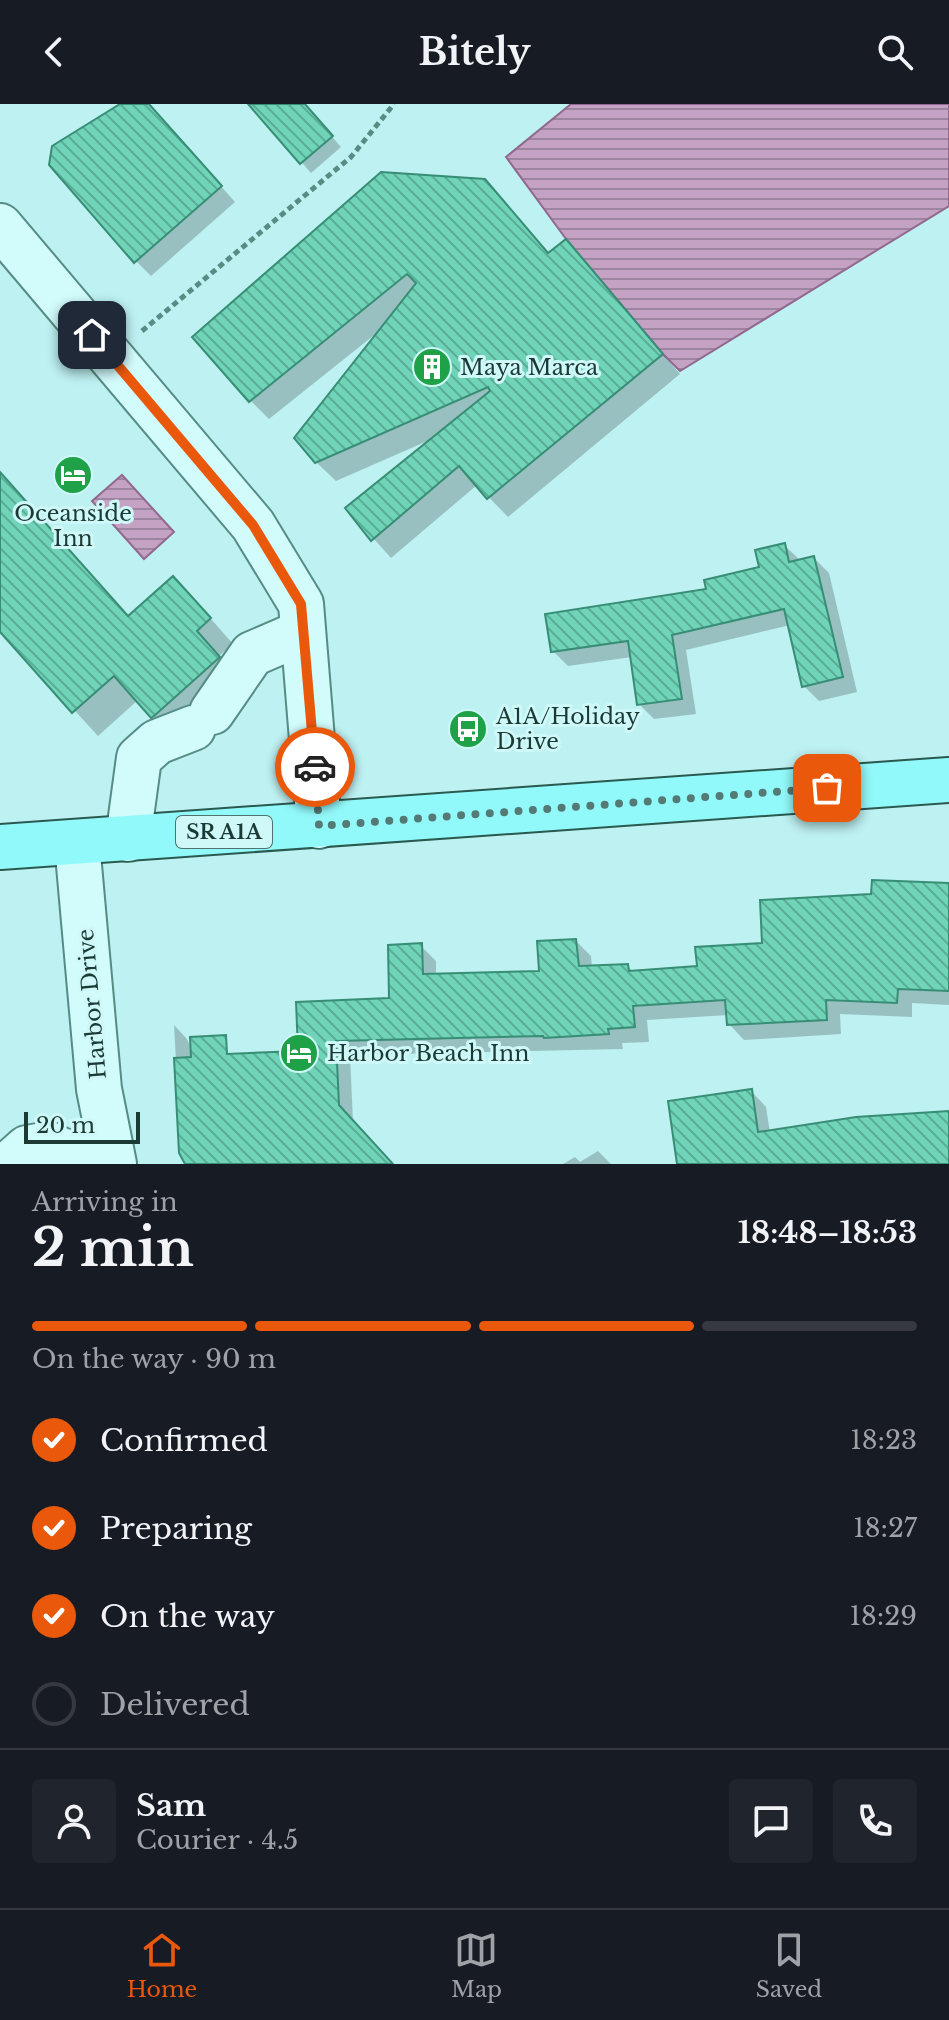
<!DOCTYPE html>
<html lang="en">
<head>
<meta charset="utf-8">
<style>
	body { margin:0; font-family:"Libre Baskerville",serif; background:#20242c; color:#f1f3f6; height:100vh; display:flex; flex-direction:column; font-size:30px; white-space:nowrap }
	* { box-sizing:border-box; margin:0 }
	p { font-size:26px; color:#9ea1a6 }
	.icon { flex:none; width:44px; height:44px; fill:none; stroke:currentColor; stroke-width:2; stroke-linecap:round; stroke-linejoin:round }
	.map { position:relative; height:1060px; overflow:hidden }
	.panel { display:flex; flex-direction:column; background:#171b24; flex:1 }
	.panel>* { flex:none }
	.scale { position:absolute; left:24px; bottom:20px; width:116px; box-sizing:border-box; padding-left:8px; border:4px solid #1b3a34; border-top:0; font-size:22px; line-height:28px; white-space:nowrap; color:#1b3a34; -webkit-text-stroke:6px #cff8f9; paint-order:stroke }
	.pin { position:absolute; display:grid; place-items:center; width:68px; height:68px; color:#fff; margin:-34px; border-radius:16px; box-shadow:0 4px 12px #0006 }
	.courier { position:absolute; display:grid; place-items:center; width:80px; height:80px; margin:-40px; border:6px solid #ea580c; border-radius:50%; background:#fff; color:#222; box-shadow:0 2px 10px #0007 }
	.head em { font-style:normal; font-weight:700 }
	.head div { display:flex; flex-direction:column-reverse }
	.head { display:flex; align-items:center; justify-content:space-between; height:136px; padding:0 32px }
	h1 { font-size:52px; font-weight:700; line-height:60px }
	.bar { display:grid; grid-template-columns:repeat(4,1fr); gap:12px 8px; align-content:center; height:96px; padding:0 32px }
	.bar i { height:10px; border-radius:6px; background:#363941 }
	.bar .current { background:#ea580c }
	.bar p { grid-column:span 4 }
	.line { display:flex; align-items:center; gap:20px; padding:0 32px; border-top:2px solid #363941 }
	.line div { flex:1 }
	.round { display:grid; place-items:center; flex:none; width:84px; height:84px; border-radius:8px; background:#20242c }
	ol { padding:0 32px; list-style:none }
	li { display:flex; align-items:center; gap:24px; height:88px }
	li p { margin-inline-start:auto }
	li .icon { padding:8px; border-radius:50%; background:#ea580c; color:#fff; stroke-width:4 }
	li:last-child { color:#9ea1a6 }
	li i { width:44px; height:44px; border:4px solid #363941; border-radius:50% }
	header { display:flex; justify-content:space-between; align-items:center; height:104px; padding:0 32px; background:#171b24; font-size:36px; font-weight:700 }
	.menu { display:flex; justify-content:space-around; align-items:center; height:112px; border-top:2px solid #363941; background:#171b24; font-size:22px; color:#9ea1a6 }
	.menu a { display:grid; justify-items:center; gap:4px }
	.menu .current { color:#ea580c }
	.map>svg:first-child { display:block }
	.water { fill:url(#water-rules); stroke:#92688f; stroke-width:2 }
	.shadow { fill:#0003 }
	.building { fill:url(#building-back-hatch); stroke:#388e75; stroke-width:2 }
	.lines { fill:none; stroke-linecap:round; stroke-linejoin:round }
	.minor-casing { stroke:#558c84; stroke-width:48 }
	.major-casing { stroke:#2a594f; stroke-width:48 }
	.path { stroke:#558c84; stroke-width:5; stroke-dasharray:6 4; stroke-linecap:butt }
	.minor { stroke:#d2fbfc; stroke-width:44 }
	.major { stroke:#92f9fa; stroke-width:44 }
	.done { stroke:#547a76; stroke-width:8; stroke-dasharray:0 14.4 }
	.route { stroke:#ea580c; stroke-width:10 }
	.labels { text-anchor:middle; dominant-baseline:central; stroke-width:6; stroke-linejoin:round; paint-order:stroke }
	.shield { fill:#cff8f9; stroke:#51736f; stroke-width:2 }
	.shield-label { font-size:20px; font-weight:bold; fill:#1b3a34 }
	.poi-label { font-size:22px; fill:#1b3a34; stroke:#cff8f9; text-anchor:start }
	.street-label { font-size:22px; fill:#1b3a34; stroke:#cff8f9 }
</style>
</head>
<body>
<header><svg class="icon" aria-label="back" viewBox="0 0 24 24"><path d="M15 5l-7 7 7 7"/></svg>Bitely<svg class="icon" aria-label="search" viewBox="0 0 24 24"><circle cx="10" cy="10" r="6"/><path d="M15 15l6 6"/></svg></header>
<div class="map">
<svg width="949" height="1060" viewBox="0 0 949 1060">
	<defs>
		<pattern id="water-rules" width="6" height="5" patternUnits="userSpaceOnUse" patternTransform="scale(2)"><rect width="6" height="5" fill="#c3a2c3"/><path d="M0 2.5h6" fill="none" stroke="#9e859f"/></pattern>
		<pattern id="building-back-hatch" width="6" height="6" patternUnits="userSpaceOnUse" patternTransform="scale(2)"><rect width="6" height="6" fill="#70d4b9"/><path d="M-1 5l2 2M0 0l6 6M5-1l2 2" fill="none" stroke="#5bad97"/></pattern>
	</defs>
	<rect width="100%" height="100%" fill="#bef1f2"/>
	<g class="water">
		<polygon points="571,0 949,0 949,102 680,267 663,250 566,135 506,53"/>
		<polygon points="122,371 174,428 144,455 92,397"/>
	</g>
	<g class="shadow">
		<polygon points="124,0 148,0 235,98 151,172 136,157"/>
		<polygon points="263,0 304,0 341,43 311,69 256,6"/>
		<polygon points="484,77 550,150 566,138 680,270 508,413 477,381 391,454 347,405 432,335 336,377 316,358 378,228 269,315 250,296"/>
		<polygon points="0,368 129,514 197,499 233,540 219,552 242,578 177,636 138,596 98,632 0,525"/>
		<polygon points="784,441 801,457 814,454 829,469 857,588 819,597 804,582 790,521 686,546 696,610 654,615 639,600 632,553 568,562 553,547 762,464"/>
		<polygon points="949,781 949,901 912,899 912,913 840,910 841,930 744,936 729,920 728,911 647,916 649,938 622,939 623,945 350,951 353,1018 392,1060 316,1060 300,949 391,896 421,842 436,857 436,871 541,869 576,837 591,852 592,864 627,862 634,868 699,864 764,841 873,791"/>
		<polygon points="174,921 186,934 261,1060 187,1060 181,1049"/>
		<polygon points="751,987 766,1003 770,1029 949,1009 949,1060 679,1060"/>
		<polygon points="598,1047 611,1060 563,1060 575,1053 580,1058"/>
	</g>
	<g class="building">
		<polygon points="120,0 149,0 222,82 134,159 49,61 52,42"/>
		<polygon points="248,0 305,0 333,32 300,60"/>
		<polygon points="381,68 485,75 548,149 566,135 663,250 487,395 459,362 371,437 345,404 490,287 488,283 315,359 294,334 416,179 407,170 249,298 192,233"/>
		<polygon points="0,368 128,512 173,472 211,514 197,527 220,553 154,612 151,614 114,572 72,609 0,528"/>
		<polygon points="785,439 789,458 814,452 843,573 802,583 784,505 672,531 682,595 637,601 628,537 551,548 545,510 706,485 704,476 759,463 755,446"/>
		<polygon points="872,776 949,779 949,887 898,885 897,899 826,896 827,916 727,921 725,896 633,902 635,923 608,925 609,930 544,934 543,932 336,937 339,1001 393,1060 185,1060 179,1049 174,954 191,953 190,933 226,931 227,950 298,947 296,898 389,894 388,841 422,839 423,870 539,867 537,837 576,835 579,862 628,860 629,867 697,862 695,843 762,839 760,796 871,790"/>
		<polygon points="752,985 758,1028 856,1013 949,1007 949,1060 677,1060 668,997"/>
	</g>
	<g class="lines">
		<defs>
			<g id="minor">
				<polyline points="0,122 253,421 301,500 319,722"/>
				<polyline points="212,608 252,550 303,528"/>
				<polyline points="128,735 139,654 157,638 193,624"/>
				<polyline points="77,739 99,985 114,1060"/>
				<polyline points="9,1060 27,1044 49,1040 70,1051 111,1046"/>
			</g>
			<polyline id="major" points="0,743 949,676"/>
		</defs>
		<use href="#minor" class="minor-casing"/>
		<use href="#major" class="major-casing"/>
		<polyline class="path" points="142,227 351,53 394,0"/>
		<use href="#minor" class="minor"/>
		<use href="#major" class="major"/>
	</g>
	<g class="lines">
		<polyline class="done" points="315,663 319,722 827,684"/>
		<polyline class="route" points="92,231 253,421 301,500 315,663"/>
	</g>
	<defs>
		<symbol id="building-disc" viewBox="-11 -11 22 22"><circle r="9.5" fill="#1fa147" stroke="#cff8f9"/><path d="M-4-6H4V6H1V3H-1V6H-4ZM-2.5-4.3h1.7v1.8h-1.7ZM.8-4.3h1.7v1.8H.8ZM-2.5-1h1.7V.8h-1.7ZM.8-1h1.7V.8H.8Z" fill="#fff"/></symbol>
		<symbol id="hotel-disc" viewBox="-11 -11 22 22"><circle r="9.5" fill="#1fa147" stroke="#cff8f9"/><path d="M-6-4.5h1.5V1H6V5H4.5V3h-9V5H-6ZM-4 0a1.8 1.8 0 1 1 3.6 0ZM.5 0V-2.5h3Q6-2.5 6 0Z" fill="#fff"/></symbol>
		<symbol id="bus-disc" viewBox="-11 -11 22 22"><circle r="9.5" fill="#1fa147" stroke="#cff8f9"/><path d="M-5-6H5V4H4V6H2V4H-2V6H-4V4H-5ZM-3.5-4V0h7V-4ZM-3.5 1.2v1.5H-2V1.2ZM2 1.2v1.5H3.5V1.2Z" fill="#fff"/></symbol>
	</defs>
	<g fill-rule="evenodd">
		<use href="#building-disc" x="410" y="241" width="44" height="44"/>
		<use href="#hotel-disc" x="51" y="349" width="44" height="44"/>
		<use href="#bus-disc" x="446" y="603" width="44" height="44"/>
		<use href="#hotel-disc" x="277" y="927" width="44" height="44"/>
	</g>
	<g class="labels">
		<rect class="shield" x="176" y="712" width="96" height="32" rx="6"/>
		<g class="shield-label">
			<text x="224" y="728">SR A1A</text>
		</g>
		<g class="poi-label">
			<text x="460" y="263">Maya Marca</text>
			<text x="73" y="409" text-anchor="middle">Oceanside<tspan x="73" dy="25">Inn</tspan></text>
			<text x="496" y="612">A1A/Holiday<tspan x="496" dy="25">Drive</tspan></text>
			<text x="327" y="949">Harbor Beach Inn</text>
		</g>
		<g class="street-label">
			<text transform="translate(92 900) rotate(-95)">Harbor Drive</text>
		</g>
	</g>
</svg>
<div class="scale">20 m</div>
<div class="pin" style="left:827px;top:684px;background:#ea580c"><svg class="icon" aria-label="bag" viewBox="0 0 24 24"><path d="M5 8h14l-1 12H6zM9 8a3 3 0 0 1 6 0"/></svg></div>
<div class="pin" style="left:92px;top:231px;background:#1f2937"><svg class="icon" aria-label="home" viewBox="0 0 24 24"><path d="M3 11l9-7 9 7M6 9v11h12V9"/></svg></div>
<div class="courier" style="left:315px;top:663px"><svg class="icon" aria-label="car" viewBox="0 0 24 24"><path d="M5 17H2v-5l4-1 3-4h7l3 4 3 1v5h-3M9 17h6M6 11h13"/><circle cx="7" cy="17" r="2"/><circle cx="17" cy="17" r="2"/></svg></div>
</div>
<section class="panel">
<div class="head"><div><h1>2 min</h1><p>Arriving in</p></div><em>18:48–18:53</em></div>
<div class="bar"><i class="current"></i><i class="current"></i><i class="current"></i><i></i><p>On the way · 90 m</p></div>
<ol>
<li><svg class="icon" aria-label="check" viewBox="0 0 24 24"><path d="M5 12l5 5 9-10"/></svg>Confirmed<p>18:23</p></li>
<li><svg class="icon" aria-label="check" viewBox="0 0 24 24"><path d="M5 12l5 5 9-10"/></svg>Preparing<p>18:27</p></li>
<li><svg class="icon" aria-label="check" viewBox="0 0 24 24"><path d="M5 12l5 5 9-10"/></svg>On the way<p>18:29</p></li>
<li><i></i>Delivered</li>
</ol>
<div class="line" style="height:144px"><a class="round"><svg class="icon" aria-label="person" viewBox="0 0 24 24"><circle cx="12" cy="8" r="4"/><path d="M4 21q1-7 8-7t8 7"/></svg></a><div><b>Sam</b><p>Courier · 4.5</p></div><a class="round"><svg class="icon" aria-label="chat" viewBox="0 0 24 24"><path d="M4 5h16v11H9l-5 4z"/></svg></a><a class="round"><svg class="icon" aria-label="phone" viewBox="0 0 24 24"><path d="M5 4h4l2 5-3 2q2 4 5 5l2-3 5 2v4C11 20 4 13 5 4z"/></svg></a></div>
</section>
<nav class="menu">
<a class="current"><svg class="icon" aria-label="home" viewBox="0 0 24 24"><path d="M3 11l9-7 9 7M6 9v11h12V9"/></svg>Home</a>
<a><svg class="icon" aria-label="map" viewBox="0 0 24 24"><path d="M3 6l6-2 6 2 6-2v14l-6 2-6-2-6 2zM9 4v14M15 6v14"/></svg>Map</a>
<a><svg class="icon" aria-label="saved" viewBox="0 0 24 24"><path d="M7 4h10v16l-5-4-5 4z"/></svg>Saved</a>
</nav>
</body>
</html>
